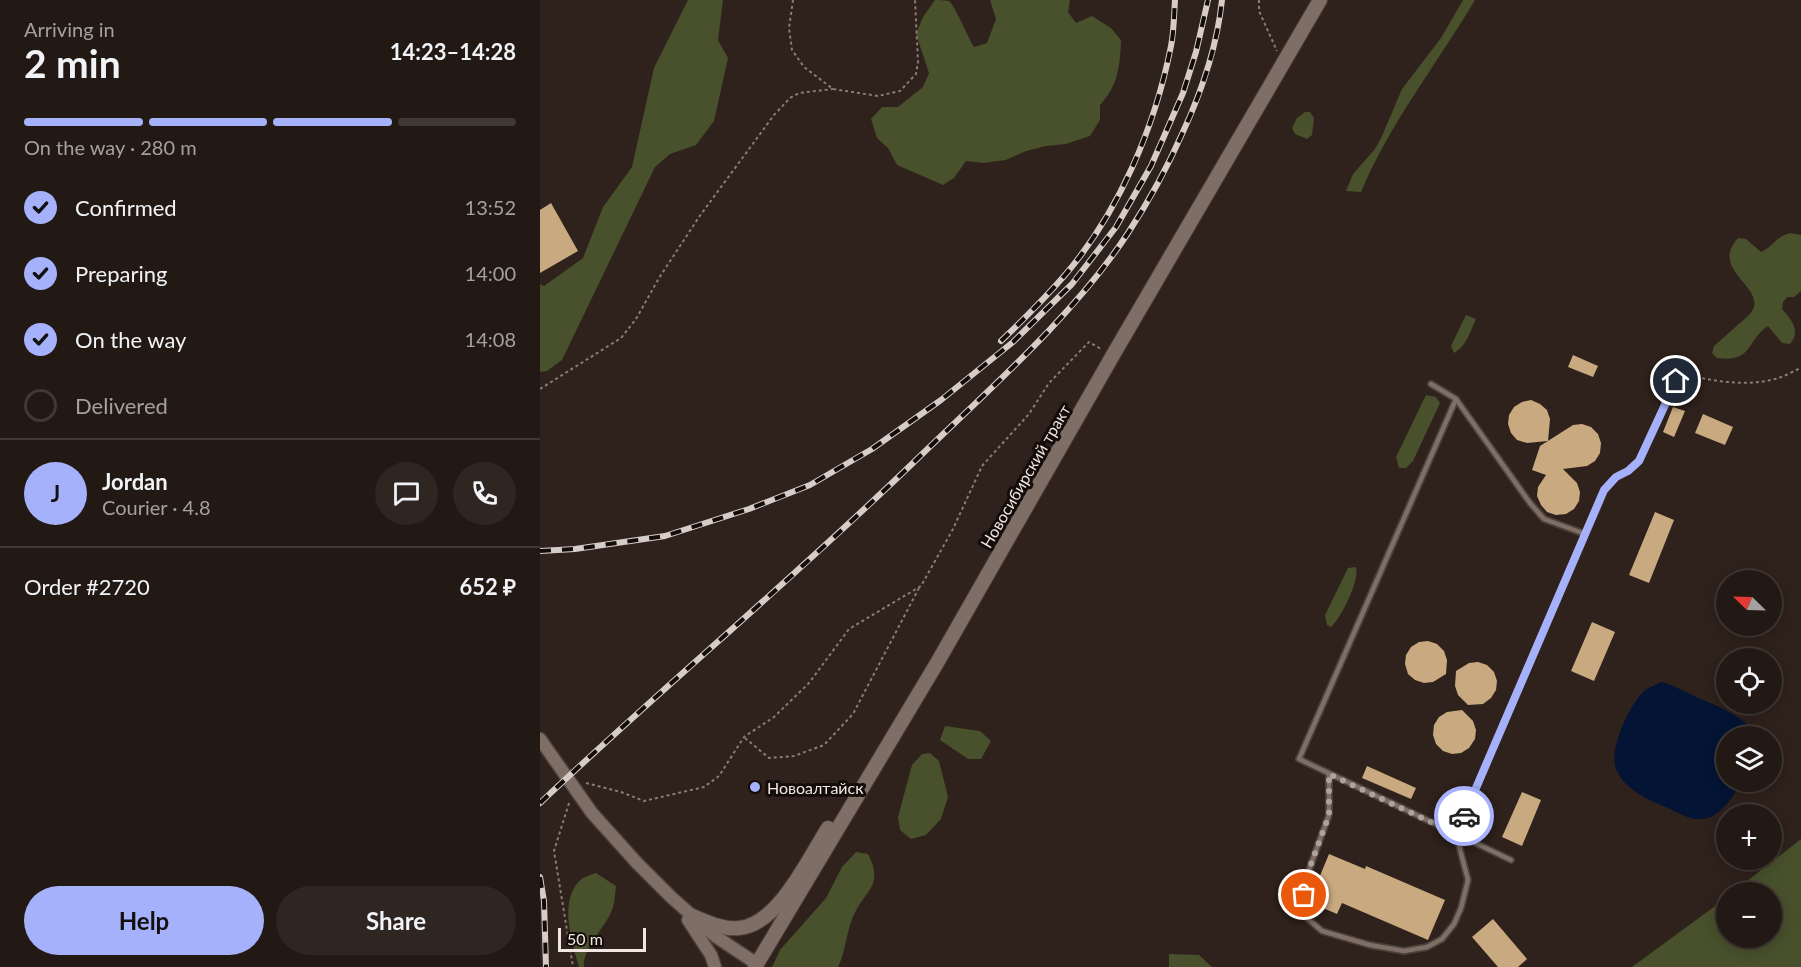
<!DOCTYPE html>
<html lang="en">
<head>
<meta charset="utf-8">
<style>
	body { margin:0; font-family:Lato,sans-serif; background:#2f2622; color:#f1f3f6; height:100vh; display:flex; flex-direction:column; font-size:22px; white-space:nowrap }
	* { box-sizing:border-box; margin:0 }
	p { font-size:20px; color:#a3a0a0 }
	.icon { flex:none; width:33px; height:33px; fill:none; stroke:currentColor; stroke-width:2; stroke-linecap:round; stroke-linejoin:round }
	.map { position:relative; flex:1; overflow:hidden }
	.sheet { display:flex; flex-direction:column; background:#231914; width:540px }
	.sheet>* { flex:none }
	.needle { width:39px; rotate:293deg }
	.fabs { position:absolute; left:1176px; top:570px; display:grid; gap:12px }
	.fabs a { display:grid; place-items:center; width:66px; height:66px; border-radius:50%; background:#231914; box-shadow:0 3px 15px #0003,0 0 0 2px #403834; font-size:30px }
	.scale { position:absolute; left:18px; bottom:15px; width:88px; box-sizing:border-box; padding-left:6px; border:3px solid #f1e7e2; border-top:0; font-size:16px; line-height:21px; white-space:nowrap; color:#f1e7e2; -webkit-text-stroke:4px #130c09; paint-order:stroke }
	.pin { position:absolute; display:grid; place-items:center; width:51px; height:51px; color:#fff; margin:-26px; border:3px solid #fff; border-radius:50%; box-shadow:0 2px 6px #0007 }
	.courier { position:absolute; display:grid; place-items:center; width:60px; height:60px; margin:-30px; border:4px solid #a6b1fc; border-radius:50%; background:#fff; color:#222; box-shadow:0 2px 8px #0007 }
	.overview em { font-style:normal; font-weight:700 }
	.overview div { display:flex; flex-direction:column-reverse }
	.overview { display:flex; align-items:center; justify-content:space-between; height:102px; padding:0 24px }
	h1 { font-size:39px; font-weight:700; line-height:45px }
	.bar { display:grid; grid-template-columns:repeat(4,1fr); gap:9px 6px; align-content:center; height:72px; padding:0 24px }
	.bar i { height:8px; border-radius:4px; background:#403834 }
	.bar .active { background:#a6b1fc }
	.bar p { grid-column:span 4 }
	.line { display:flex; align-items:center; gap:15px; padding:0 24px; border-top:2px solid #403834 }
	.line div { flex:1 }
	.round { display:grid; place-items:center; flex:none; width:63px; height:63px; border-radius:32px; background:#2f2622 }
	ol { padding:0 24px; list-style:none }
	li { display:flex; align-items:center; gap:18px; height:66px }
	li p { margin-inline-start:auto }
	li .icon { padding:6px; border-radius:50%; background:#a6b1fc; color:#111; stroke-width:4 }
	li:last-child { color:#a3a0a0 }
	li i { width:33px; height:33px; border:3px solid #403834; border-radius:50% }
	.button { display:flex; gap:12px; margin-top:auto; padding:12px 24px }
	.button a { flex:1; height:69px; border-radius:36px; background:#a6b1fc; color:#111; font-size:24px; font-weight:700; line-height:69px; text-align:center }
	.button a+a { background:#2f2622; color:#f1f3f6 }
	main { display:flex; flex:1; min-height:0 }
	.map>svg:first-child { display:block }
	.green { fill:#48502c }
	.water { fill:#041435 }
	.building { fill:#c9a97f }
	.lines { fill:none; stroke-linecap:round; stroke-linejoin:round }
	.service-casing { stroke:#4b403a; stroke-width:8 }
	.tertiary-casing { stroke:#4b403a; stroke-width:15 }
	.secondary-casing { stroke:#4b403a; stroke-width:16 }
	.path { stroke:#897d78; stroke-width:2; stroke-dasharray:3 3; stroke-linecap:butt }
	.service { stroke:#7f6e66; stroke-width:4.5 }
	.tertiary { stroke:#7f6e66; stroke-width:12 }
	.secondary { stroke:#7f6e66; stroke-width:14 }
	.rail-casing { stroke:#d7cdc8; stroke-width:6 }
	.rail { stroke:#130c09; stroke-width:4; stroke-dasharray:11; stroke-linecap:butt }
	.done { stroke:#ada29c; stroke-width:6; stroke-dasharray:0 10.8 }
	.route { stroke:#a6b1fc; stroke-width:8 }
	.poi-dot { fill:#a6b1fc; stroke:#130c09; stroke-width:2 }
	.labels { text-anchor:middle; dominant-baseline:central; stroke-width:6; stroke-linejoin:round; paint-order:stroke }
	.street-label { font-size:16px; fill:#f1e7e2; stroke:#130c09 }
	.poi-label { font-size:16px; fill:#f1e7e2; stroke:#130c09; text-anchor:start }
</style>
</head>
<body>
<main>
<section class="sheet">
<div class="overview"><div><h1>2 min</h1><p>Arriving in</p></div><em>14:23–14:28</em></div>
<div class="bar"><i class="active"></i><i class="active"></i><i class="active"></i><i></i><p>On the way · 280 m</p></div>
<ol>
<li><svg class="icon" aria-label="check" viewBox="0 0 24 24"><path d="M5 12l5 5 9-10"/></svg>Confirmed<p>13:52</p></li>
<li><svg class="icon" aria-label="check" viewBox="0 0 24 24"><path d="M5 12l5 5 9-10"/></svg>Preparing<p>14:00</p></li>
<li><svg class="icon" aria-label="check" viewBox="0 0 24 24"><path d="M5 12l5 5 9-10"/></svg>On the way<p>14:08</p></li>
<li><i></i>Delivered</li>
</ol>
<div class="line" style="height:108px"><b class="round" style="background:#a6b1fc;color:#111">J</b><div><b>Jordan</b><p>Courier · 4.8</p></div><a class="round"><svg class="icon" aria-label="chat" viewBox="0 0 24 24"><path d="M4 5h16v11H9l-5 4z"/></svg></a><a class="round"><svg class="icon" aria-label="phone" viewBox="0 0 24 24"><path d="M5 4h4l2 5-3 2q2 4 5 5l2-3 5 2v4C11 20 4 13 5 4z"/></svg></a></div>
<div class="line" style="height:78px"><div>Order #2720</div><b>652 ₽</b></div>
<div class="button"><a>Help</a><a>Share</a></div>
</section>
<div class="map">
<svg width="1261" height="967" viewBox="0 0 1261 967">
	<rect width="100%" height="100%" fill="#2f211b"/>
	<g class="green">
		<polygon points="148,0 183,0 178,40 188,58 174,121 156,145 130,154 115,167 22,360 7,371 0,372 0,284 4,286 43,258 63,207 92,167 114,68"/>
		<path d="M395 0C400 0 405 0 409 1 414 4 429 39 434 47L447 43 456 19 450 0H530L528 12 536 23 552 16 571 28 581 40C580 66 578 86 560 105V120L550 136 526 144 506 146 486 151 466 160 443 163 426 161 414 178 403 185 357 165 348 148 337 138 331 119 342 107H358L383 87 389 73 376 34 383 17Z"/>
		<path d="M923 0H935C897 64 850 123 821 192L806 191 813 174 835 149 842 136 862 89 901 38Z"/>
		<polygon points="765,112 770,112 774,118 772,135 767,139 755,134 752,128 757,118"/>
		<path d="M1250 233 1261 235V291L1254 297H1247L1243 302 1242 309C1252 320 1261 331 1250 344L1242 343 1228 326C1206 341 1213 363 1177 358L1172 353 1174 346 1209 315C1233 289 1167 272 1198 238L1206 239 1221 252C1233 247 1235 237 1250 233Z"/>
		<path d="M926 315 936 319C931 330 926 347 914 353L911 346Z"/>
		<polygon points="886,395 896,397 900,403 873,461 866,468 859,468 856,457"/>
		<path d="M816 567C820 580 801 618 791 627L787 625 785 615 808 568Z"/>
		<polygon points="405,726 440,731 451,741 441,759 428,759 400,740"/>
		<polygon points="390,753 399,761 408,797 401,819 386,835 371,839 360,830 358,817 372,765 382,754"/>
		<polygon points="1261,839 1261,967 1092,967 1186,898 1186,938 1232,938 1232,892 1193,892"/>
		<path d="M316 852 328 854C345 887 324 890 313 917 306 933 306 951 298 967H232L240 950 286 898 302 867Z"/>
		<path d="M56 873 76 886C75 893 75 903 72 910 65 928 42 949 44 967H39C32 942 17 897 43 878 47 876 52 874 56 873Z"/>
		<polygon points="629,954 659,955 672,967 629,967"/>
	</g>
	<path class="water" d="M1121 682C1134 685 1143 691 1156 697 1180 707 1202 716 1220 736H1186V782H1202C1194 795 1181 817 1163 819 1151 821 1139 813 1128 808 1110 800 1086 791 1077 771 1067 751 1089 706 1104 691 1109 687 1116 685 1121 682Z"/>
	<g class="building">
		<polygon points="11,203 38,251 0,273 0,210"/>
		<polygon points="1033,355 1058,366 1053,377 1028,367"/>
		<polygon points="991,400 1000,404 1007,410 1010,419 1008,441 987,443 977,440 971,433 968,424 969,415 974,407 982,402"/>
		<polygon points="1133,407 1145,411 1134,437 1123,432"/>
		<polygon points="1163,414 1193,427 1185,445 1155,433"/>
		<polygon points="1042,424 1051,427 1058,434 1061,443 1060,453 1055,461 1047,466 1023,469 1037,483 1040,492 1039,501 1034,509 1026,514 1016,515 1007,512 1001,505 997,496 998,487 1006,475 992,470 1000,446 1033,425"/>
		<polygon points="1115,512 1134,520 1109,583 1089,575"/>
		<polygon points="1052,622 1075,632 1054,681 1031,671"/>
		<polygon points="888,641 897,644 904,651 907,660 906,674 893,682 884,683 875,680 868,674 865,664 866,655 871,647 879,642"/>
		<polygon points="938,662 947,665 954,672 957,681 956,690 951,698 943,704 928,705 918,695 915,686 916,671 929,663"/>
		<polygon points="922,710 933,721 936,730 935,739 929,748 921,753 912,754 903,751 896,744 893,735 894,725 899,717 907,712"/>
		<polygon points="827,766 876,788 871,799 822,778"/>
		<polygon points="982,792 1001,800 982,846 962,837"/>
		<polygon points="789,854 825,869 826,866 905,900 888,940 802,903 797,914 769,902"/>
		<polygon points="953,919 987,959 978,967 958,967 932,937"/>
	</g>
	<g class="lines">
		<defs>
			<g id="service">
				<polyline points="891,384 916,399 990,503 1004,519 1045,534"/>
				<polyline points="916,399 759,759 971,860"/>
				<polyline points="789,774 789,815 770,867 763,895 767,918 782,931 830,945 864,951 887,947 902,939 914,924 921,908 928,880 916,834 1064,491 1076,477 1088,471 1099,461 1136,382"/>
			</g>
			<g id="tertiary">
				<polyline points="0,739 52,813 97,863 131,897 175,936 217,964"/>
				<polyline points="148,920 171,955 175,967"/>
			</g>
			<g id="secondary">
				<path d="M150 915C165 921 182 930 199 928 238 925 269 858 288 828"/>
				<polyline points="215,967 397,663 573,355 780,0"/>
			</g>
		</defs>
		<use href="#service" class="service-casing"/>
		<use href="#tertiary" class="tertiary-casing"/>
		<use href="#secondary" class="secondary-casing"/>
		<g class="path">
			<polyline points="253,0 249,28 252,50 264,67 293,89 338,96 360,91 376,74 378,62 375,0"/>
			<polyline points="719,0 719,11 737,51"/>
			<path d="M1140 375 1141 373C1170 381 1205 387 1235 379 1244 377 1253 371 1261 368"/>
			<polyline points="0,389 81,338 96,319 119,278 159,217 234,115 250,98 259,93 293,89"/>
			<polyline points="205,738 229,758 254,756 284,745 313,714 379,588"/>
			<polyline points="46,783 81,792 104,801 164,787 179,776 204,737 234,717 269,683 309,629 381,586 413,529 442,466 489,414 509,383 549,342 561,349"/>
			<polyline points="29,803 14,851 33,967"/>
		</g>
		<use href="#service" class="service"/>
		<use href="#tertiary" class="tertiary"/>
		<use href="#secondary" class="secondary"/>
		<defs>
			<g id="rail">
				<path d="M461 341C483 320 505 298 525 275 579 212 615 127 631 46 634 31 634 15 635 0"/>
				<polyline points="0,551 35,549 125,536 209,509 270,485 332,449 401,400 473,342 532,284 576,227 611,166 643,93 656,52 668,0"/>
				<path d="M0 803C123 687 253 579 375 461 446 392 534 316 588 233 609 201 627 168 642 134 662 91 677 47 682 0"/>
				<polyline points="0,877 4,901 6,967"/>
			</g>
		</defs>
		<use href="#rail" class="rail-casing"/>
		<use href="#rail" class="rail"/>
	</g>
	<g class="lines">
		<polyline class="done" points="764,895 770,867 789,815 789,774 916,834 924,816"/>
		<polyline class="route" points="924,816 1064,490 1076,477 1088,471 1099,461 1136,381"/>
	</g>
	<circle class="poi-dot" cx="215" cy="787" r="6"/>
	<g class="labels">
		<g class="street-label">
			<text transform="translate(485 476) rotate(-60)">Новосибирский тракт</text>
		</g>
		<g class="poi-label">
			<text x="227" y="787">Новоалтайск</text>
		</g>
	</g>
</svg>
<div class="fabs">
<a><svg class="needle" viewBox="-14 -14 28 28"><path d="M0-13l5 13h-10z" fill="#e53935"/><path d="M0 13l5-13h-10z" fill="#a3a0a0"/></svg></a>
<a><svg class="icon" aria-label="locate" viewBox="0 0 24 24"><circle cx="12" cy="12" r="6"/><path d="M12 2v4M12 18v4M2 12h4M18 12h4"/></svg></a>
<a><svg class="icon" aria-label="layers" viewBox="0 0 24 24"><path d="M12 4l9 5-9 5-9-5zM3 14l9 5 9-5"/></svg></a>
<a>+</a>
<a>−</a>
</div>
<div class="scale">50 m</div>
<div class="pin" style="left:764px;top:895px;background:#ea580c"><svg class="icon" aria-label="bag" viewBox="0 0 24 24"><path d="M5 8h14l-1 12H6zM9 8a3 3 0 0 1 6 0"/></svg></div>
<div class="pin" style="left:1136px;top:381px;background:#1f2937"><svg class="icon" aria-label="home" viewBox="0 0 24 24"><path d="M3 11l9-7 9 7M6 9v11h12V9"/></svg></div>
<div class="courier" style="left:924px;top:816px"><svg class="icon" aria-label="car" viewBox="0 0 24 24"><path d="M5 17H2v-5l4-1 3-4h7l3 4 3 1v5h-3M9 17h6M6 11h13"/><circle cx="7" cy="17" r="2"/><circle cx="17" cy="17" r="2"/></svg></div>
</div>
</main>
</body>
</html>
